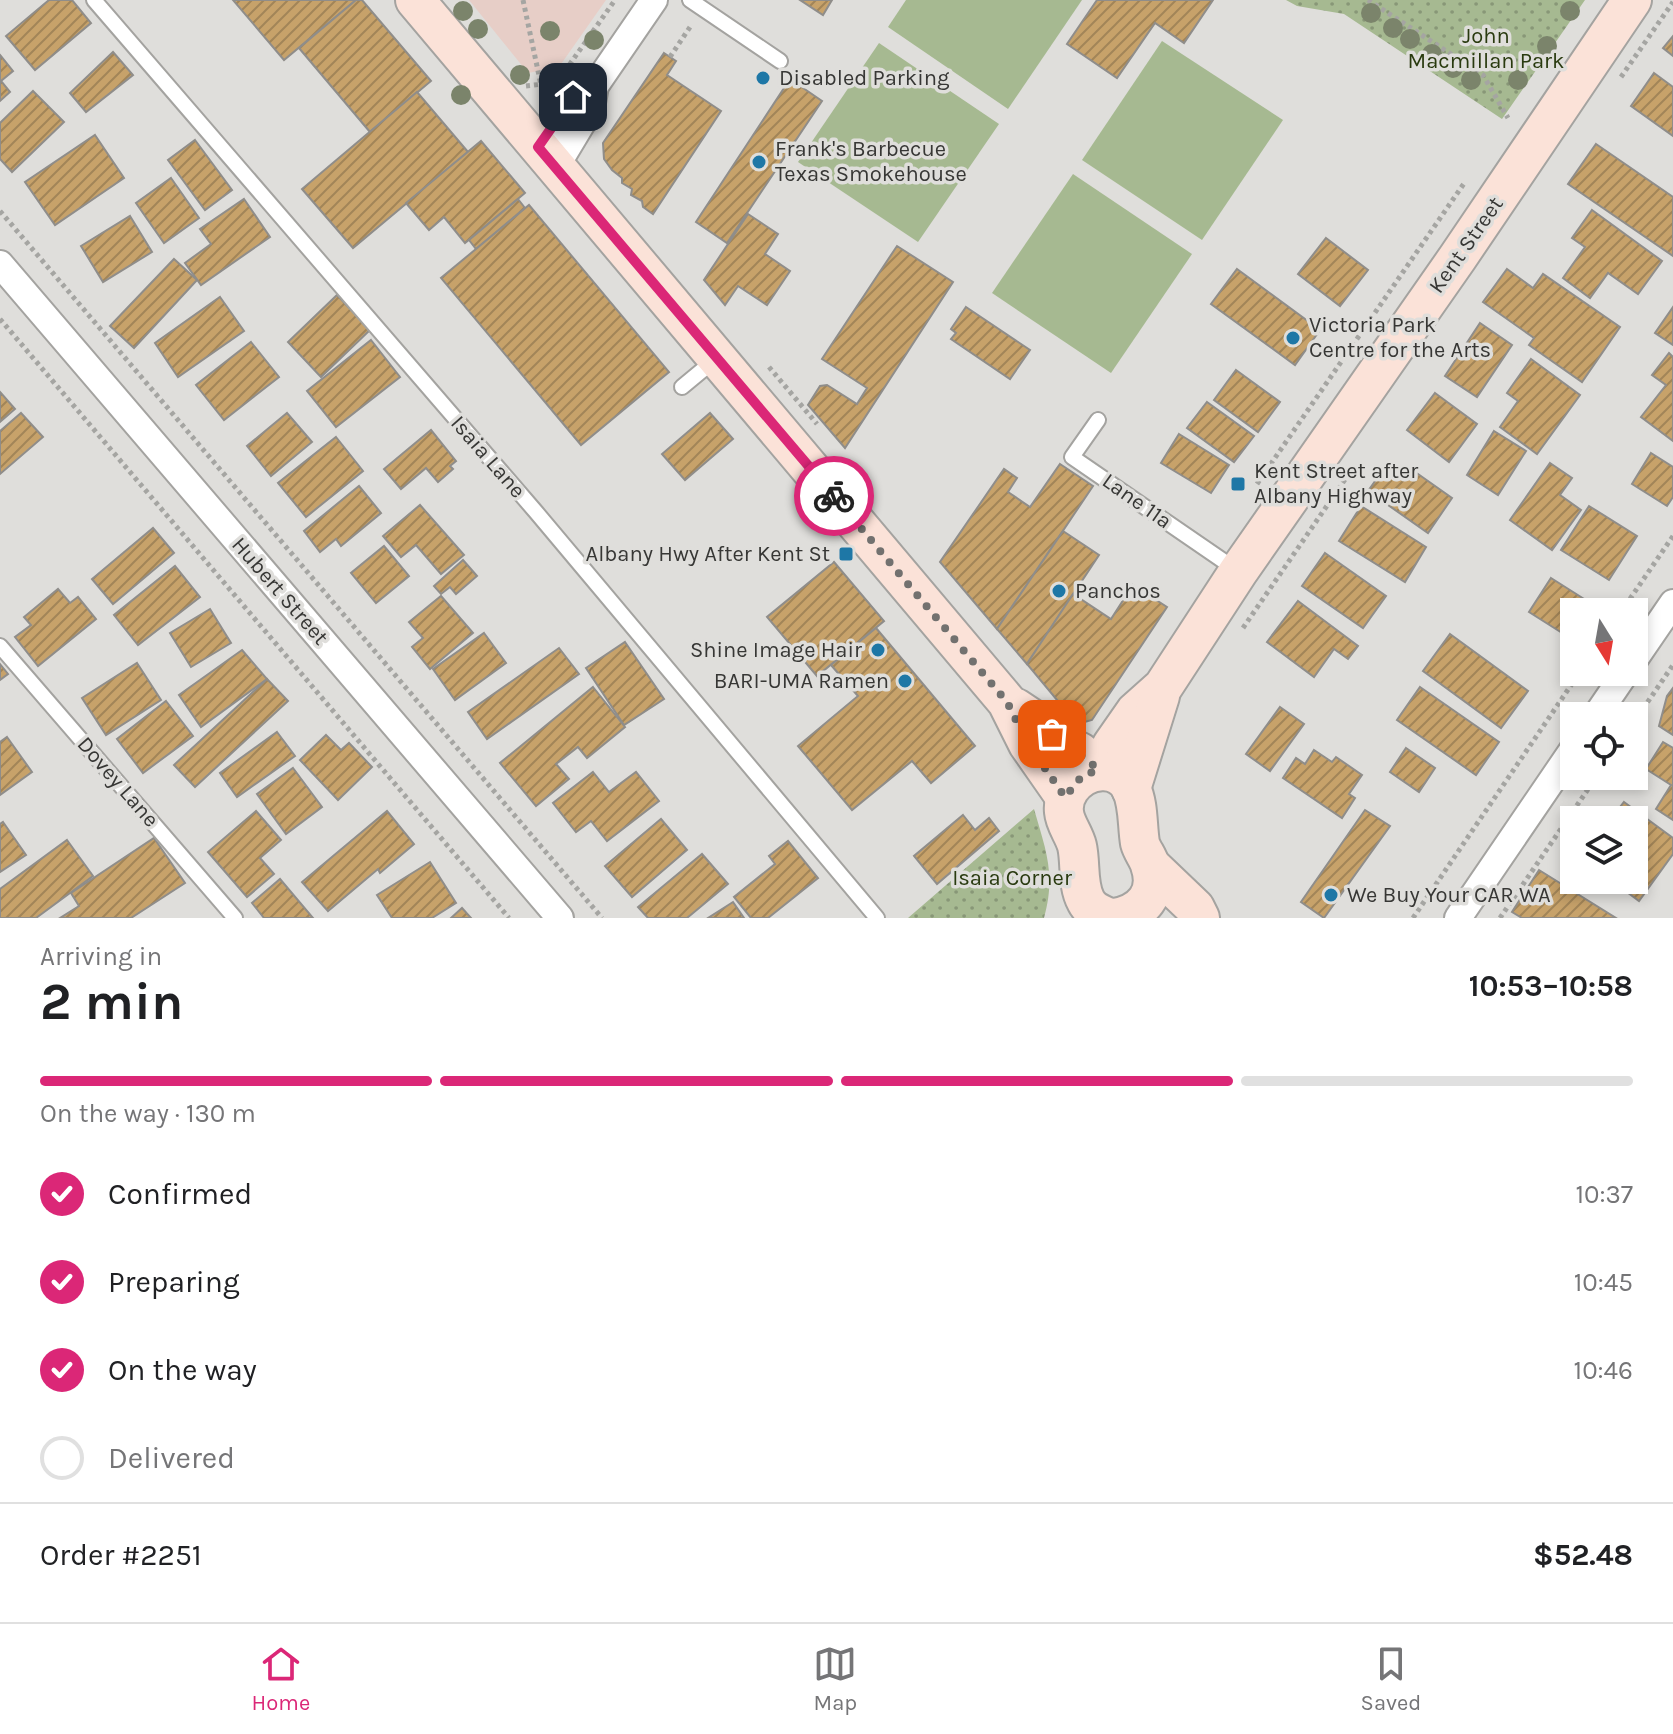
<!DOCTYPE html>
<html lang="en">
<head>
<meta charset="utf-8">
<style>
	body { margin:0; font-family:Karla,sans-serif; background:#f6f6f6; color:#202124; height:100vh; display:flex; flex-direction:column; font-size:30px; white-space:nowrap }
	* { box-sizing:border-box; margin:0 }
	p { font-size:26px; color:#757577 }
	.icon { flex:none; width:44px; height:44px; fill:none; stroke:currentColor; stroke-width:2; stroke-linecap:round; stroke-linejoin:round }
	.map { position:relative; height:918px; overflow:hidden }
	.panel { display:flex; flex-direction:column; background:#fff; flex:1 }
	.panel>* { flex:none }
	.needle { width:52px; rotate:169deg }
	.tools { position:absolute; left:1560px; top:598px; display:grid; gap:16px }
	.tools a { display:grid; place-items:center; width:88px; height:88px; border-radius:0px; background:#fff; box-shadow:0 4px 12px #0003; font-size:40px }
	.pin { position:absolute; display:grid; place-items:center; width:68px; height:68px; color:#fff; margin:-34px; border-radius:16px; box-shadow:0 4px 12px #0006 }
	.courier { position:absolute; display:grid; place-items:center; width:80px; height:80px; margin:-40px; border:6px solid #db2777; border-radius:50%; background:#fff; color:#222; box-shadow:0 2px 10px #0007 }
	.head em { font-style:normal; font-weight:700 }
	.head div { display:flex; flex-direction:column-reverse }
	.head { display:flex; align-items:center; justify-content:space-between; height:136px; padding:0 40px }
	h1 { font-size:52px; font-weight:700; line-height:60px }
	.bar { display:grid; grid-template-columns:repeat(4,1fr); gap:12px 8px; align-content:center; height:96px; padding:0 40px }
	.bar i { height:10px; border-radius:6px; background:#e0e0e0 }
	.bar .active { background:#db2777 }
	.bar p { grid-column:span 4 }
	.line { display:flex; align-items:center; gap:20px; padding:0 40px; border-top:2px solid #e0e0e0 }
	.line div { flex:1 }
	ol { padding:0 40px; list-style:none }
	li { display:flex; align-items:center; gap:24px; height:88px }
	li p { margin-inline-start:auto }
	li .icon { padding:8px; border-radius:50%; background:#db2777; color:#fff; stroke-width:4 }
	li:last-child { color:#757577 }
	li i { width:44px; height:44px; border:4px solid #e0e0e0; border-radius:50% }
	.dock { display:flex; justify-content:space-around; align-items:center; height:112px; border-top:2px solid #e0e0e0; background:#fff; font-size:22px; color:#757577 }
	.dock a { display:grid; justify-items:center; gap:4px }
	.dock .active { color:#db2777 }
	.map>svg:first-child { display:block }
	.commercial { fill:#e7cec7 }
	.park { fill:url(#park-dots) }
	.garden { fill:#a6b991 }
	.building { fill:url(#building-hatch); stroke:#8f8d8a; stroke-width:2 }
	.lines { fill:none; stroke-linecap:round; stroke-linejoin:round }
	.lane-casing { stroke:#a4a3a0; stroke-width:18 }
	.street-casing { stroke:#a4a3a0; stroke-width:30 }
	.secondary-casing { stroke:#a4a3a0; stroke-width:42 }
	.path { stroke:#a5a5a2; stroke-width:5; stroke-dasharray:4 4; stroke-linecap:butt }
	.lane { stroke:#fff; stroke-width:14 }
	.street { stroke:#fff; stroke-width:26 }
	.secondary { stroke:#fbe2d8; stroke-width:38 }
	.tree { fill:#7b846b }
	.done { stroke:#72716f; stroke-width:8; stroke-dasharray:0 14.4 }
	.route { stroke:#db2777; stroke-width:10 }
	.poi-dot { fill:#1e77a6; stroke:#dfdedb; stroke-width:3 }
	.labels { text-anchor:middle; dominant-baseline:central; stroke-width:7; stroke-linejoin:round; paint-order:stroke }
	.park-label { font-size:22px; fill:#293a0f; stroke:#dfdedb }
	.poi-label { font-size:22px; fill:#373735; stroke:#dfdedb; text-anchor:start }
	.street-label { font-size:22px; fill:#373735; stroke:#dfdedb }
</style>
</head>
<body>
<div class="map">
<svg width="1673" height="918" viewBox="0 0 1673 918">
	<defs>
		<pattern id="park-dots" width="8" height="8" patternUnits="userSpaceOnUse" patternTransform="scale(2)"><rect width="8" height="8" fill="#a6b991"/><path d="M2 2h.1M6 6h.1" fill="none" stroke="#889777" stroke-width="1.8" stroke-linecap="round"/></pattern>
		<pattern id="building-hatch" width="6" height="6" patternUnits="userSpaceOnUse" patternTransform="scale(2)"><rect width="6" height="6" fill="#c7a26a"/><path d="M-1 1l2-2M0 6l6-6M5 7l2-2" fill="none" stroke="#a28558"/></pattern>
	</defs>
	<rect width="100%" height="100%" fill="#dfdedb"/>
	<polygon class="commercial" points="469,0 606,0 559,67 528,73"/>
	<g class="park">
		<polygon points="1286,0 1585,0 1502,119 1344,14 1297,6"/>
		<path d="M1034 809C1046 851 1056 874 1044 918H908Z"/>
	</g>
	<g class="garden">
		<polygon points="906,0 1082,0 1008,109 888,27"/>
		<polygon points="1162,41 1283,120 1202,240 1082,160"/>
		<polygon points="879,43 999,124 918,242 798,162"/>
		<polygon points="1073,174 1192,254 1111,373 992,293"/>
	</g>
	<g class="building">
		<polygon points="49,0 72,0 91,23 35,70 6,36"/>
		<polygon points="233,0 356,0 284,60"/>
		<polygon points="356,0 362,0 431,81 370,132 299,48"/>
		<polygon points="800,0 832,0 823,15"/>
		<polygon points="1097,0 1213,0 1184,43 1155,23 1117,78 1067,44"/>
		<polygon points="1673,36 1673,56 1663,48"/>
		<polygon points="113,52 133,75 86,112 70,93"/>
		<polygon points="664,53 676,61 667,75 721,111 653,214 643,207 642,201 631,195 632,189 622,183 622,178 612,170 604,159 603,143"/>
		<polygon points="0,55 13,71 1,81 10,92 0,101"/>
		<polygon points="1654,73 1673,87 1673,136 1631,106"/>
		<polygon points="790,79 822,101 727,243 696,222"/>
		<polygon points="33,91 64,122 12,172 0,159 0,123"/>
		<polygon points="417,92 468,152 353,248 302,189"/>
		<polygon points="95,135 124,178 55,225 25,182"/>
		<polygon points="195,140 232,190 205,210 168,160"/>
		<polygon points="481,141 525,193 465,243 444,217 429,230 406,203"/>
		<polygon points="1596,144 1673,197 1673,256 1568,184"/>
		<polygon points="171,178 199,218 164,243 136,203"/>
		<polygon points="244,199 270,237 201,285 185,263 211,244 200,229"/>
		<polygon points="518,199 525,208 476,249 469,240"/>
		<polygon points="529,205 669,372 581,445 441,278"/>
		<polygon points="1592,210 1662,261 1638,294 1608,273 1590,298 1563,278 1585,247 1572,238"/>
		<polygon points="748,214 778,234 765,254 790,271 767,305 738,286 725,305 704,280"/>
		<polygon points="130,216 152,252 103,282 81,246"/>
		<polygon points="1326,238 1368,270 1340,306 1298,274"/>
		<polygon points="897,246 953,282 845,448 808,405 820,386 827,385 857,404 867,388 822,359"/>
		<polygon points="174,259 197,280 134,348 110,326"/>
		<polygon points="1237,269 1320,330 1295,365 1211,304"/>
		<polygon points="1507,269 1533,288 1543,274 1620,327 1582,382 1529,345 1534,338 1483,302"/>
		<polygon points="337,295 370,330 321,377 288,342"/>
		<polygon points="220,297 244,331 178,377 155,343"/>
		<polygon points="966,307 1030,350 1010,379 951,339 956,333 951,329"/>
		<polygon points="1673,307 1673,345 1655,333"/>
		<polygon points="1480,323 1512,345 1477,397 1445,376"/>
		<polygon points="371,340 400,377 336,427 307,391"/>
		<polygon points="251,342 279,377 224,420 196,385"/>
		<polygon points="1669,353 1673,357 1673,441 1641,417 1666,385 1652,375"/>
		<polygon points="1531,359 1580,395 1537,454 1500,427 1518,401 1507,393"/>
		<polygon points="1236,370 1280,402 1258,432 1214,400"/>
		<polygon points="0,392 15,409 0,422"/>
		<polygon points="1435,393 1477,424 1449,462 1407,430"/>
		<polygon points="1207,402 1254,436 1234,462 1187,428"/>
		<polygon points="21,413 43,437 0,474 0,431"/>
		<polygon points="287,413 312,442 271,476 247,446"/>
		<polygon points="710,413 733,439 685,480 662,454"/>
		<polygon points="431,430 456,461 450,466 453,469 438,482 426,468 401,489 384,469"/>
		<polygon points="1494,431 1526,451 1498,495 1467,475"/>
		<polygon points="1179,434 1229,465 1211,493 1161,463"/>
		<polygon points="336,437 363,471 306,517 278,483"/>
		<polygon points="1651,453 1673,467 1673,497 1667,506 1632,484"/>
		<polygon points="1388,463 1406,475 1411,469 1452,498 1428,533 1368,491"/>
		<polygon points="1550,463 1572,478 1560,495 1581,510 1552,550 1510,520"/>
		<polygon points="1060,464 1093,486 997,629 940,562 1004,469 1017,478 1008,492 1030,507"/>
		<polygon points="359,486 381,513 341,546 336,539 320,552 304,531"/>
		<polygon points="420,505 464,555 441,574 416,545 401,557 383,536"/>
		<polygon points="1361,506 1426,547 1405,582 1339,541"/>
		<polygon points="1589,506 1637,536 1609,580 1561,550"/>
		<polygon points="153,528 174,553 113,604 92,579"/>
		<polygon points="1063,531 1099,555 1027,664 997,629"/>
		<polygon points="384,546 409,576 376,603 351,573"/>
		<polygon points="1325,553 1386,596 1363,628 1302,586"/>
		<polygon points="463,560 477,576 456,594 450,587 441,594 434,586"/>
		<polygon points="834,562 884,621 817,676 767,617"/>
		<polygon points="175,566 200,597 138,645 114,615"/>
		<polygon points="1551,578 1592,604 1587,612 1574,612 1574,632 1570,638 1529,612"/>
		<polygon points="1133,585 1167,607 1092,720 1077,724 1027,664 1073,594 1111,619"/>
		<polygon points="58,589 70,603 78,597 96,619 38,666 15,637 31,625 24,617"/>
		<polygon points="441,596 473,633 430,669 412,647 423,638 409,622"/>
		<polygon points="1298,601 1358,646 1348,659 1334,649 1314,677 1267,642"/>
		<polygon points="210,609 231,643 191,667 170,633"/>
		<polygon points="876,628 975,746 931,783 912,761 852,810 798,746 858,696 831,665"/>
		<polygon points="484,633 506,663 455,700 433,669"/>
		<polygon points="1450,634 1528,691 1501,728 1423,671"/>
		<polygon points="625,642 664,699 624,725 586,668"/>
		<polygon points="559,648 579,674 487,739 468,712"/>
		<polygon points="242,650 267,679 201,727 179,695"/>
		<polygon points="137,663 161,700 106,735 82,698"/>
		<polygon points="0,664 8,674 0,680"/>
		<polygon points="267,679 288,701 195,787 174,765"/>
		<polygon points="593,687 625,727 587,758 578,747 556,764 569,779 536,806 500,763"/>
		<polygon points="1420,687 1499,742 1476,775 1397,720"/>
		<polygon points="1673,688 1673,735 1659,726 1667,696"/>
		<polygon points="166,701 193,736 143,773 117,739"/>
		<polygon points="1280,707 1304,724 1270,771 1246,754"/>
		<polygon points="277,732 295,756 237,797 220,773"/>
		<polygon points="326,735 341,750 349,743 372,767 338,800 300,760"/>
		<polygon points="7,737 32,772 0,795 0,742"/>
		<polygon points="1663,742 1673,748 1673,820 1656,809 1671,785 1646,769"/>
		<polygon points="1406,748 1435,768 1419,792 1390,772"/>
		<polygon points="1314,750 1332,762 1336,757 1362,775 1349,794 1355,798 1342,818 1283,778 1296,758 1305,764"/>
		<polygon points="293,768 322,807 286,834 257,794"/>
		<polygon points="593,772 609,792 636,772 659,801 607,841 591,821 576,832 553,803"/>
		<polygon points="1624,802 1673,838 1673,854 1639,901 1611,880 1634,880 1634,820 1610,820"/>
		<polygon points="1365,810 1390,826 1324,918 1301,902"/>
		<polygon points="256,811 281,840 260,858 274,874 247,897 208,852"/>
		<polygon points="387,811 414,844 380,873 378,869 328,911 302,882"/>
		<polygon points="963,815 975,830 989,818 999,831 937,884 914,856"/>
		<polygon points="661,819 687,850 632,897 605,866"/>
		<polygon points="3,822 26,855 0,872 0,824"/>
		<polygon points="154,838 185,883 131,918 60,918 79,906 71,893"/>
		<polygon points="67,840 93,876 36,918 0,918 0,889"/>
		<polygon points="788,841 818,878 768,918 751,918 734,897 775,864 769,856"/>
		<polygon points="702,854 728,884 687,918 648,918 638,907"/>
		<polygon points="430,862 456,903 432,918 392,918 377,895"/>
		<polygon points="1539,870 1616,918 1522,918 1512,912"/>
		<polygon points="280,879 313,918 264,918 252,903"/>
		<polygon points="733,902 744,918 708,918"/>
		<polygon points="462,908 471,918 451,918"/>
	</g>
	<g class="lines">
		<defs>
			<g id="lane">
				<polyline points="94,0 536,512 877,918"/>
				<polyline points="690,0 780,61"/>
				<polyline points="682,387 717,358"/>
				<polyline points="1098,420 1072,457 1238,571"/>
				<polyline points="0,646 235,918"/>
			</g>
			<g id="street">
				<polyline points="538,147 573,97 595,86"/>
				<polyline points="555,168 591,108 595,86 654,0"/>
				<polyline points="0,264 560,918"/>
				<polyline points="1634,660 1673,603"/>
				<polyline points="1596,716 1626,672"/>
				<polyline points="1458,918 1574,748"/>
			</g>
			<g id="secondary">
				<polyline points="415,0 1007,702 1028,744 1065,797"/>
				<polyline points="1016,708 1046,728 1063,744 1080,752 1098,770"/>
				<polyline points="1099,769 1112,745 1135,712 1163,687 1238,572 1458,257 1632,0"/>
				<polyline points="1131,789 1160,696"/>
				<polyline points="1151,866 1195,908 1200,918"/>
				<path d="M1110 918C1100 914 1091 911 1086 901 1077 885 1081 863 1077 846 1074 834 1065 824 1064 812 1063 803 1066 795 1070 789 1085 768 1118 763 1131 788 1139 805 1137 825 1140 843 1142 851 1148 857 1150 865 1160 894 1142 913 1115 918"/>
			</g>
		</defs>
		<use href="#lane" class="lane-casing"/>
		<use href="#street" class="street-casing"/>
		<use href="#secondary" class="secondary-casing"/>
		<g class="path">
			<polyline points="523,0 541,85"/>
			<polyline points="1368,0 1483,75 1508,118"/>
			<polyline points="670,57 692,24"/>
			<polyline points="565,71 615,0"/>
			<polyline points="1621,77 1673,2"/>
			<polyline points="526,86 552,83"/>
			<polyline points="0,211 602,918"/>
			<polyline points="0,319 509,918"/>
			<polyline points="769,367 817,424"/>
			<polyline points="1257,484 1465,182"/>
			<polyline points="1621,612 1673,536"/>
			<polyline points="1243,628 1346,478"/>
			<polyline points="1634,722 1673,665"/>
			<polyline points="1413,918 1580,672"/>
			<polyline points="1500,918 1597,776"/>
		</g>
		<use href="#lane" class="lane"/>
		<use href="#street" class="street"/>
		<use href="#secondary" class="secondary"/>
	</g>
	<g class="tree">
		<circle cx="463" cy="11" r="10"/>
		<circle cx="1570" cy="11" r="10"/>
		<circle cx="1371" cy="13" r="10"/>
		<circle cx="1393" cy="28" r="10"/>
		<circle cx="478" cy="29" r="10"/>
		<circle cx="550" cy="31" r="10"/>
		<circle cx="1410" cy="39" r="10"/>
		<circle cx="594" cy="40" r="10"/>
		<circle cx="1547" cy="46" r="10"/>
		<circle cx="1432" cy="54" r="10"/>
		<circle cx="1453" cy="68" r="10"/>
		<circle cx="520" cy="75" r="10"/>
		<circle cx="562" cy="80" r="10"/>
		<circle cx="1471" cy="80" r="10"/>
		<circle cx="1518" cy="80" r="10"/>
		<circle cx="461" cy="95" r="10"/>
	</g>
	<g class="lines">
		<path class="done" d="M834 496 1007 702 1028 744 1065 797 1082 776 1098 770C1082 753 1068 748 1052 734"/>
		<polyline class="route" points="573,97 538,147 834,496"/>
	</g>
	<g class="poi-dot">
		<circle cx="763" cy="78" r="8"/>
		<circle cx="759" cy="162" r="8"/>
		<circle cx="1293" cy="338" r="8"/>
		<rect x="1230" y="476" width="16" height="16" rx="4"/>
		<rect x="838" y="546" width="16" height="16" rx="4"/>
		<circle cx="1059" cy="591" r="8"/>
		<circle cx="878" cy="650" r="8"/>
		<circle cx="905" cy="681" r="8"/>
		<circle cx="1331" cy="895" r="8"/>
	</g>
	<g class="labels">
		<g class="park-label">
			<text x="1486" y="36">John<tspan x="1486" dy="25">Macmillan Park</tspan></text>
			<text x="1012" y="878">Isaia Corner</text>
		</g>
		<g class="poi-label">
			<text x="779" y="78">Disabled Parking</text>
			<text x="775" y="149">Frank's Barbecue<tspan x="775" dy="25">Texas Smokehouse</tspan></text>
			<text x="1309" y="325">Victoria Park<tspan x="1309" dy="25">Centre for the Arts</tspan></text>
			<text x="1254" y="471">Kent Street after<tspan x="1254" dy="25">Albany Highway</tspan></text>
			<text x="830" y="554" text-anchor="end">Albany Hwy After Kent St</text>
			<text x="1075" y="591">Panchos</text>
			<text x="862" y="650" text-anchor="end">Shine Image Hair</text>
			<text x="889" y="681" text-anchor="end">BARI-UMA Ramen</text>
			<text x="1347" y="895">We Buy Your CAR WA</text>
		</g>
		<g class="street-label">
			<text transform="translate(1466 245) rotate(-55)">Kent Street</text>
			<text transform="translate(488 457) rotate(49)">Isaia Lane</text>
			<text transform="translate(1137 501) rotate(35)">Lane 11a</text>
			<text transform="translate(280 591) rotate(49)">Hubert Street</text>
			<text transform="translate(118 782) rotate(49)">Dovey Lane</text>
		</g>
	</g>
</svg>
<div class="tools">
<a><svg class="needle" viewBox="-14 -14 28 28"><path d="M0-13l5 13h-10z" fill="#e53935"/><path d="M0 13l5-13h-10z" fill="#757577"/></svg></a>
<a><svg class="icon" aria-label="locate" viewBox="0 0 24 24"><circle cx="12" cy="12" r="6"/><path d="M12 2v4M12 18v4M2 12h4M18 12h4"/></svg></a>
<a><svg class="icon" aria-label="layers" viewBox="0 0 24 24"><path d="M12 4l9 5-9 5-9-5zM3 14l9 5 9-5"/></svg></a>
</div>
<div class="pin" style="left:1052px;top:734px;background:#ea580c"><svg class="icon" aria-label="bag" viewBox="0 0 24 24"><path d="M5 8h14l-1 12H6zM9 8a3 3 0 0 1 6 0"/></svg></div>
<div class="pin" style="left:573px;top:97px;background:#1f2937"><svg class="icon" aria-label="home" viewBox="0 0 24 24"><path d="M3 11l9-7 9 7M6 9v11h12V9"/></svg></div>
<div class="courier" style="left:834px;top:496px"><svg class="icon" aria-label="bike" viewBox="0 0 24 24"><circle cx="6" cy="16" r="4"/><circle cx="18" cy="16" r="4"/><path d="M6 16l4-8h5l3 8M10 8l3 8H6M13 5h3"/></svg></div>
</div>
<section class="panel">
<div class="head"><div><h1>2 min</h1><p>Arriving in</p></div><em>10:53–10:58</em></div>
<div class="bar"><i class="active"></i><i class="active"></i><i class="active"></i><i></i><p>On the way · 130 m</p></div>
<ol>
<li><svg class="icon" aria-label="check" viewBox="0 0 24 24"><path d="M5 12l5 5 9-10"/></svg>Confirmed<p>10:37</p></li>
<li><svg class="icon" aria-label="check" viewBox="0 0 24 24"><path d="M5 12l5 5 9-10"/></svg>Preparing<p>10:45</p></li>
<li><svg class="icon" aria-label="check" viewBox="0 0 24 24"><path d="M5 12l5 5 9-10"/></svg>On the way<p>10:46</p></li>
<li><i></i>Delivered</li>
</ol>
<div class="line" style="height:104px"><div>Order #2251</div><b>$52.48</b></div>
</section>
<nav class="dock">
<a class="active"><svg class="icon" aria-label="home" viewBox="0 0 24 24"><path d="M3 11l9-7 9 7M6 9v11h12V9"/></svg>Home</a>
<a><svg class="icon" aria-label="map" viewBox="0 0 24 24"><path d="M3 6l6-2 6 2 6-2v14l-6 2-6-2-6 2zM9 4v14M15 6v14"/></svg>Map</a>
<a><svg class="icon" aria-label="saved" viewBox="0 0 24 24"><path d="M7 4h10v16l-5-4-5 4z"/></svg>Saved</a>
</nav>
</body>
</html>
